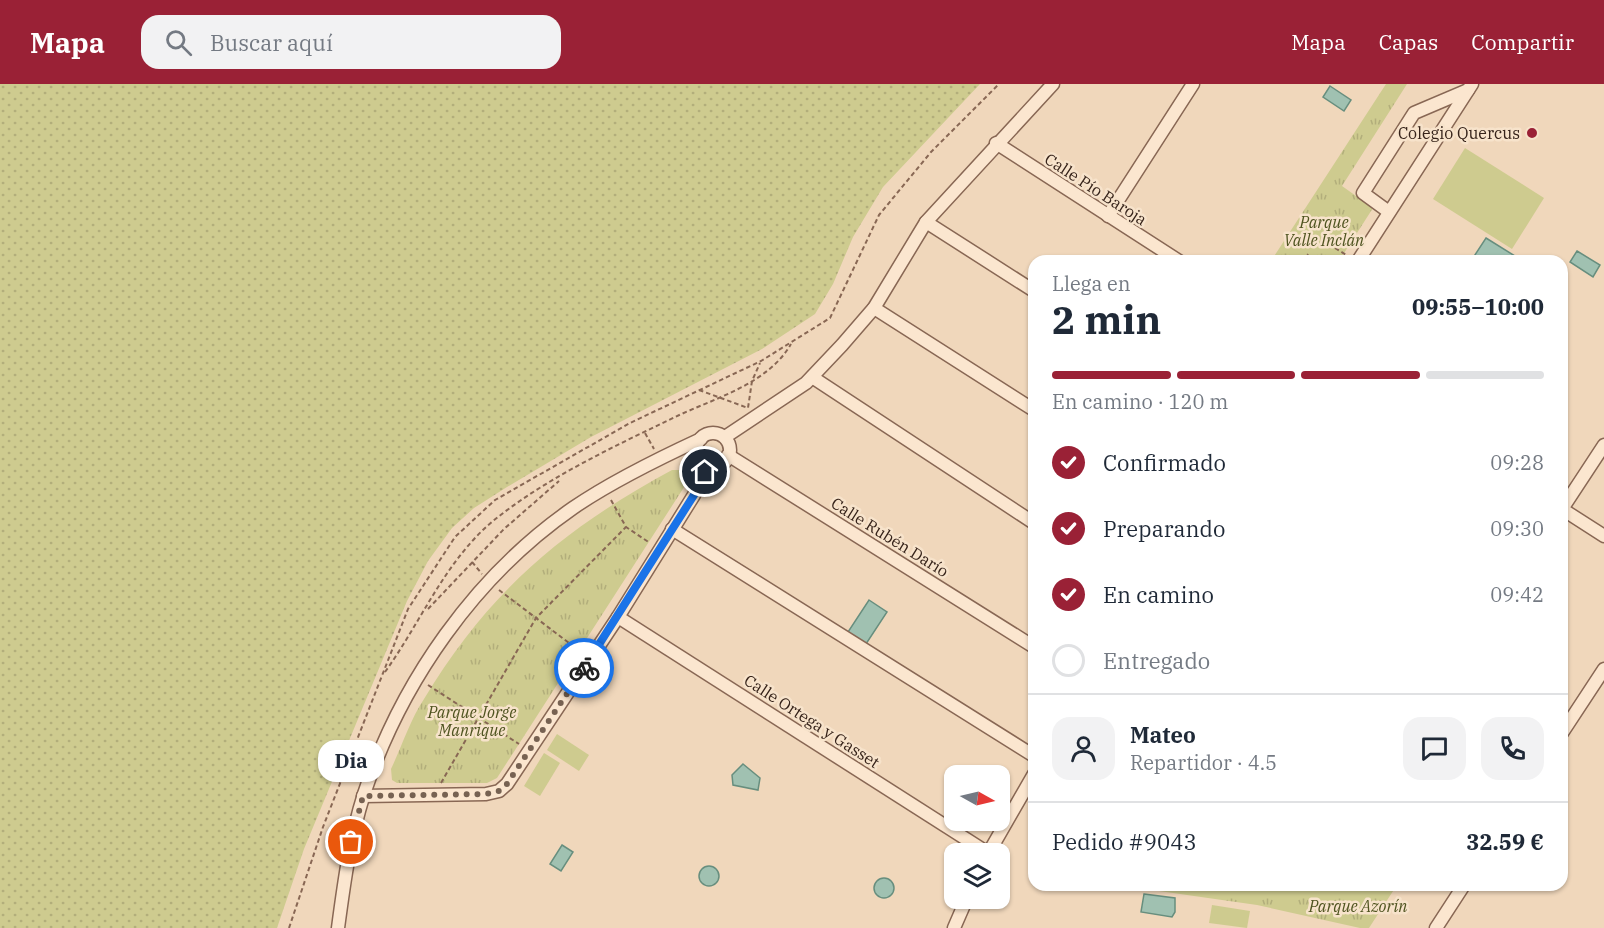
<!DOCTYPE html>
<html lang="es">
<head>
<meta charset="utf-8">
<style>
	body { margin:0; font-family:"IBM Plex Serif",serif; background:#f2f2f3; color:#1f2937; height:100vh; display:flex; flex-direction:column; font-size:22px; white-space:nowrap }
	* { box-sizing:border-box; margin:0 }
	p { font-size:20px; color:#747a83 }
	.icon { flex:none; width:33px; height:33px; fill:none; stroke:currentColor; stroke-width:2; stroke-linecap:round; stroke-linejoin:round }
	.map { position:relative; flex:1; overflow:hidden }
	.drawer { position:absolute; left:1028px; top:171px; width:540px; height:636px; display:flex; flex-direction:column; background:#fff; border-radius:18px; box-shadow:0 2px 4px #0004 }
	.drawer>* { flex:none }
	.needle { width:39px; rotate:98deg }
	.controls { position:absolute; left:944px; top:681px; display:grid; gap:12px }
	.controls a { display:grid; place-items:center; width:66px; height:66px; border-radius:12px; background:#fff; box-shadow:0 2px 4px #0004; font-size:30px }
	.pin { position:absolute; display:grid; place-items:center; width:51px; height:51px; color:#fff; margin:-26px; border:3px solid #fff; border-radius:50%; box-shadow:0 2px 6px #0007 }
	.courier { position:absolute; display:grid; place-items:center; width:60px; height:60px; margin:-30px; border:4px solid #1a73e8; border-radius:50%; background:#fff; color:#222; box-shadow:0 2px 8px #0007 }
	.bubble { position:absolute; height:42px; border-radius:18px; background:#fff; box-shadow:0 2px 4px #0004; font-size:20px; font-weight:800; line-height:42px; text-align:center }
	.head em { font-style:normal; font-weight:800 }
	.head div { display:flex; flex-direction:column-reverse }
	.head { display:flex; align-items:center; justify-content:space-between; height:102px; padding:0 24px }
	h1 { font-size:39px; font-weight:800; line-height:45px }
	.bar { display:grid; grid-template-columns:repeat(4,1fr); gap:9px 6px; align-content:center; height:72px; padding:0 24px }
	.bar i { height:8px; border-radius:4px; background:#e0e1e3 }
	.bar .on { background:#9a2136 }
	.bar p { grid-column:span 4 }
	.line { display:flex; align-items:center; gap:15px; padding:0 24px; border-top:2px solid #e0e1e3 }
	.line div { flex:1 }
	.round { display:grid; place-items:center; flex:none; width:63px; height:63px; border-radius:18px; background:#f2f2f3 }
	ol { padding:0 24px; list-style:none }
	li { display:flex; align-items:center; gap:18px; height:66px }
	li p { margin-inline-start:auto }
	li .icon { padding:6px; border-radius:50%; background:#9a2136; color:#fff; stroke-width:4 }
	li:last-child { color:#747a83 }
	li i { width:33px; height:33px; border:3px solid #e0e1e3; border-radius:50% }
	header { display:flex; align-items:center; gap:36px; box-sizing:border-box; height:84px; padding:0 30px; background:#9a2136; color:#fff }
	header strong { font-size:28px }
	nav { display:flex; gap:33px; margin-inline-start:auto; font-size:21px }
	.search { width:420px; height:54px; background:#f2f2f3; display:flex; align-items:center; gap:15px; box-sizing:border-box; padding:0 21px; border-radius:18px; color:#747a83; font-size:22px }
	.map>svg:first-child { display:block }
	.grass { fill:url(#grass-dots) }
	.park { fill:url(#park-tufts) }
	.garden { fill:#cecb8f }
	.water { fill:#a0c1b1; stroke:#678e7e; stroke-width:1.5 }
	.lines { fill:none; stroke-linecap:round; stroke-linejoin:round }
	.minor-casing { stroke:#886754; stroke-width:15 }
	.path { stroke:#886754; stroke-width:2; stroke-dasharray:4.5 3; stroke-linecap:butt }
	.minor { stroke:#fbe6cf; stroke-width:12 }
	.done { stroke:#776252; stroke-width:6; stroke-dasharray:0 10.8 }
	.route { stroke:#1a73e8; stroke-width:8 }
	.poi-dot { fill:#9a2136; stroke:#f7e3cb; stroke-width:2 }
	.labels { text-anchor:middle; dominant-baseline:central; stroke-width:5; stroke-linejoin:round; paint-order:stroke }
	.poi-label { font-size:16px; fill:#36231a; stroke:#f7e3cb; text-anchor:end }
	.street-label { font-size:16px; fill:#36231a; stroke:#f7e3cb }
	.park-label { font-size:16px; font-style:italic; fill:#4f5420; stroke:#f7e3cb }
</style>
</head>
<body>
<header>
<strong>Mapa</strong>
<div class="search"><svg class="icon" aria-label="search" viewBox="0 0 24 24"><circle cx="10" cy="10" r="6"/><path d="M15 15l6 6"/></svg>Buscar aquí</div>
<nav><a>Mapa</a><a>Capas</a><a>Compartir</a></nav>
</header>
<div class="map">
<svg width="1604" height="844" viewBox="0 0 1604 844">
	<defs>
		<pattern id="grass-dots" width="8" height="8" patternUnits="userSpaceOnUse" patternTransform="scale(1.5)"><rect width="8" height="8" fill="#cecb8f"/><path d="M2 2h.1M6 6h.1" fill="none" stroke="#b2ae7b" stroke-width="1.8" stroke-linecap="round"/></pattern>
		<pattern id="park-tufts" width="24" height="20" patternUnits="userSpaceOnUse" patternTransform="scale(1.5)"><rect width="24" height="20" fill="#cecb8f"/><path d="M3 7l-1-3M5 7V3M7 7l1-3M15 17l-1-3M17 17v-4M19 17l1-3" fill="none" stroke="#b2ae7b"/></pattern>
	</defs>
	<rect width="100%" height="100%" fill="#f0d7bb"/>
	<polygon class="grass" points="0,0 980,0 883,103 853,153 833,200 815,230 762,265 591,353 507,403 474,424 452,444 428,477 407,517 304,765 277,844 0,844"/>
	<g class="park">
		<polygon points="1386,0 1407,0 1342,102 1373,124 1339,177 1271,177"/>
		<path d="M672 386H682L688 397 497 694 487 699H397L392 696 391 685C402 662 410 636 424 615 488 508 563 445 672 386Z"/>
		<polygon points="1117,801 1397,801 1369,844 1360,844 1257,821"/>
	</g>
	<g class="garden">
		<polygon points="1465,64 1544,114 1512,165 1433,115"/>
		<polygon points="557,650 589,671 579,687 547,666"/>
		<polygon points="544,669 560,679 540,712 524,702"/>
		<polygon points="1212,821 1250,827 1247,844 1209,839"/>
	</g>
	<g class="water">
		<polygon points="1330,2 1351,16 1344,27 1323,13"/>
		<polygon points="1486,154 1523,177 1471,177"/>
		<polygon points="1577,167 1600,181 1593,193 1570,178"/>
		<polygon points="869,516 887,528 864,563 846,551"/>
		<polygon points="743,680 760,694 758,706 733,701 732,691"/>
		<polygon points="562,761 573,768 561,787 550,780"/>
		<circle cx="709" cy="792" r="10"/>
		<circle cx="884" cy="804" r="10"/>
		<polygon points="1144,810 1175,814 1175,828 1172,833 1141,828"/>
	</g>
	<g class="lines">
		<defs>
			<g id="minor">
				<polyline points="996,59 1179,177"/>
				<polyline points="1389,128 1363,109 1414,29 1468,6"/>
				<polyline points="1108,132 1193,0"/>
				<polyline points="926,138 1034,207"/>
				<polyline points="1358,177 1472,0"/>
				<polyline points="874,224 1034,326"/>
				<polyline points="812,293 1034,439"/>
				<circle cx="713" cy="366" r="17"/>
				<polyline points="725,353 806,299 842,261 874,224 926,138 1053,0"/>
				<polyline points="728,371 1034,563"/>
				<polyline points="1562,425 1604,361"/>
				<polyline points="1562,425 1604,452"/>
				<polyline points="672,445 1034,672"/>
				<polyline points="618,533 988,769"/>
				<polyline points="1562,649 1604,585"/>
				<polyline points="363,712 486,710 499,707 507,700 618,533 694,411 708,382"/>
				<polyline points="988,770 1034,690"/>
				<path d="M338 844C344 799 350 754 364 710 401 598 475 492 573 424 608 400 662 373 701 355"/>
				<polyline points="954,844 967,814"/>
				<polyline points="1436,844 1464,801"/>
			</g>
		</defs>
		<use href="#minor" class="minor-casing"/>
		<g class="path">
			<polyline points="1335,164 1348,172"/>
			<polyline points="1303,177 1308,170"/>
			<polyline points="699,306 748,324 752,297 760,279"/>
			<polyline points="645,349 654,365"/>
			<polyline points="611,416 626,443 650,459"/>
			<polyline points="472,478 482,490"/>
			<polyline points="499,506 581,568"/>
			<polyline points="428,525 504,445 559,397"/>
			<path d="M385 588C421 538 445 477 493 437 546 394 613 363 675 333 715 314 768 300 791 260"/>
			<polyline points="428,601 519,660"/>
			<polyline points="441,699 536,534 626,443"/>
			<polyline points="289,844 323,743 408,525 455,453 495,416 630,339 761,277 830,234 879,131 931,68 999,0"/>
		</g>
		<use href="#minor" class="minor"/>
	</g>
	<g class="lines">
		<polyline class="done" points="351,758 363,712 486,710 499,707 507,700 584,584"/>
		<polyline class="route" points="584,584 694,411 705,388"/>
	</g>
	<circle class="poi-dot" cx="1532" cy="49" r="6"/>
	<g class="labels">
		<g class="poi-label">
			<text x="1520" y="49">Colegio Quercus</text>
		</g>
		<g class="street-label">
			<text transform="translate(1096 105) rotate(33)">Calle Pío Baroja</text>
			<text transform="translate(890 453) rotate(32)">Calle Rubén Darío</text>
			<text transform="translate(812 637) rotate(33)">Calle Ortega y Gasset</text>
		</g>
		<g class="park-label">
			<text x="1324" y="138">Parque<tspan x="1324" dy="18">Valle Inclán</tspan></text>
			<text x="472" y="628">Parque Jorge<tspan x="472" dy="18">Manrique</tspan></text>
			<text x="1358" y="822">Parque Azorín</text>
		</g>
	</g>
</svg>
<div class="controls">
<a><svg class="needle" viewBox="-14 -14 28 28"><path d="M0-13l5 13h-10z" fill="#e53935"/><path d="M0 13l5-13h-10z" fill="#747a83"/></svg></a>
<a><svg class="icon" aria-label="layers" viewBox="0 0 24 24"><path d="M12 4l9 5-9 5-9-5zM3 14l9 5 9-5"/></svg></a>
</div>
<div class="pin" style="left:351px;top:758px;background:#ea580c"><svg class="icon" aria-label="bag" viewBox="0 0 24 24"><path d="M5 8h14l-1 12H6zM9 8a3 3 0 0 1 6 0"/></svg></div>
<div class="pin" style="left:705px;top:388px;background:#1f2937"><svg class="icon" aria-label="home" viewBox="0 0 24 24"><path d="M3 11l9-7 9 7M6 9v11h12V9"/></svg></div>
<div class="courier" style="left:584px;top:584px"><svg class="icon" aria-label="bike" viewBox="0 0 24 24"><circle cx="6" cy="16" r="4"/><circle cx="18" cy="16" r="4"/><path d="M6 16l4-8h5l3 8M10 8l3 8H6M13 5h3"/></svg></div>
<div class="bubble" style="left:318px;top:656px;width:66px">Dia</div>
<section class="drawer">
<div class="head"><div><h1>2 min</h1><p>Llega en</p></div><em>09:55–10:00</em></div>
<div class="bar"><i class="on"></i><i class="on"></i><i class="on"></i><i></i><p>En camino · 120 m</p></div>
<ol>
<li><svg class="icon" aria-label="check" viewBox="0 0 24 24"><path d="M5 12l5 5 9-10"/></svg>Confirmado<p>09:28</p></li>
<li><svg class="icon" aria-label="check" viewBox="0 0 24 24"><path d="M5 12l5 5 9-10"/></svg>Preparando<p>09:30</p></li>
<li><svg class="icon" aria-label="check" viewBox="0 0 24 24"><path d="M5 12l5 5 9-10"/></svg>En camino<p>09:42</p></li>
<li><i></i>Entregado</li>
</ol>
<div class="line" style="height:108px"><a class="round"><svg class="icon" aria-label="person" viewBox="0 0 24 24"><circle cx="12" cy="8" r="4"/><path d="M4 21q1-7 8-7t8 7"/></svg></a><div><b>Mateo</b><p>Repartidor · 4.5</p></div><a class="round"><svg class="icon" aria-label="chat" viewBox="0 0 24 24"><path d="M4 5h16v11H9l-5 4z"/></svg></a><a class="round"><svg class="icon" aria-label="phone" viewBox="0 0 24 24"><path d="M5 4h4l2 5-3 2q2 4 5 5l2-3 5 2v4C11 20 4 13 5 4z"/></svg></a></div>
<div class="line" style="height:78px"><div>Pedido #9043</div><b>32.59 €</b></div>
</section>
</div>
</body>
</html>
